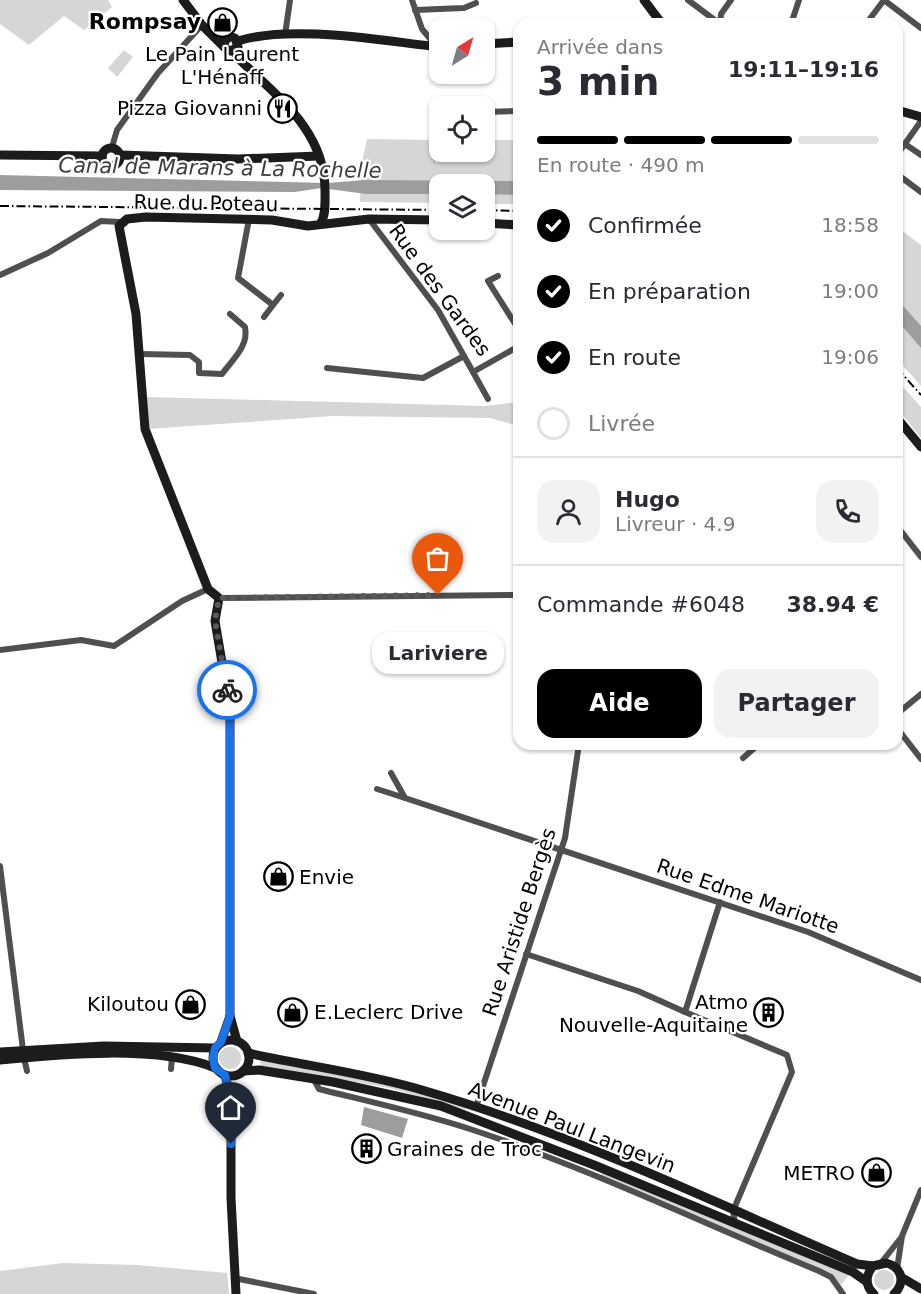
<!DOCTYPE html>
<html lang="fr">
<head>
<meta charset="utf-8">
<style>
	body { margin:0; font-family:"DejaVu Sans",sans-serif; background:#f2f2f3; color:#2b2b33; height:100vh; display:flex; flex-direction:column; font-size:22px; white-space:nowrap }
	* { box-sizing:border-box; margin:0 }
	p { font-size:20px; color:#7c7c81 }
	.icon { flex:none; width:33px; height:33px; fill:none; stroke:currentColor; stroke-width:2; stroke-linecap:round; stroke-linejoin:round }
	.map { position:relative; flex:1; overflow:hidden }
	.drawer { position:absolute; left:513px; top:18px; width:390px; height:732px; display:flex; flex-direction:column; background:#fff; border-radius:18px; box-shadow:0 2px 4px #0004 }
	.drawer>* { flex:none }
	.needle { width:39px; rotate:37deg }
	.tools { position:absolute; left:429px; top:18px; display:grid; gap:12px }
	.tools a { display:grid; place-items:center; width:66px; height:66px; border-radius:12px; background:#fff; box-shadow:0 2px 4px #0004; font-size:30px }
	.pin { position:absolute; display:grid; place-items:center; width:51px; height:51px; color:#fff; margin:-62px -26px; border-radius:50% 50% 50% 0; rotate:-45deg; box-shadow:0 0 6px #0007 }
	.pin .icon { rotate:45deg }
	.courier { position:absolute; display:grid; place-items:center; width:60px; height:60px; margin:-30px; border:4px solid #1a73e8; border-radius:50%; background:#fff; color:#222; box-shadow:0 2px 8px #0007 }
	.bubble { position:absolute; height:42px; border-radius:18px; background:#fff; box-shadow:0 2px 4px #0004; font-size:20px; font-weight:700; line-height:42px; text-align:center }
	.headline em { font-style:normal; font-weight:700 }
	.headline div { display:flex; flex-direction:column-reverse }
	.headline { display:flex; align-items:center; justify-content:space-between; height:102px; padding:0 24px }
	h1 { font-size:39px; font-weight:700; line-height:45px }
	.bar { display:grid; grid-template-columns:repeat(4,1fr); gap:9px 6px; align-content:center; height:72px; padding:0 24px }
	.bar i { height:8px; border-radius:4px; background:#e1e1e2 }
	.bar .selected { background:#000 }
	.bar p { grid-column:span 4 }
	.line { display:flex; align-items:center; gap:15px; padding:0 24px; border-top:2px solid #e1e1e2 }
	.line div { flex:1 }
	.round { display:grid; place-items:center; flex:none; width:63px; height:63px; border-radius:18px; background:#f2f2f3 }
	ol { padding:0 24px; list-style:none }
	li { display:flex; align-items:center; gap:18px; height:66px }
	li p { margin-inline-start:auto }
	li .icon { padding:6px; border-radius:50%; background:#000; color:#fff; stroke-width:4 }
	li:last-child { color:#7c7c81 }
	li i { width:33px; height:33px; border:3px solid #e1e1e2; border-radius:50% }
	.button { display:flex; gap:12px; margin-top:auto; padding:12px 24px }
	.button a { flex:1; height:69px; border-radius:18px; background:#000; color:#fff; font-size:24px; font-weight:700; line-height:69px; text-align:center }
	.button a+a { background:#f2f2f3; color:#2b2b33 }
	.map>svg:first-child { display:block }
	.green { fill:#d6d6d6 }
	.water { fill:#9d9d9d }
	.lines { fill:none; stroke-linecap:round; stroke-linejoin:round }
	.street { stroke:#4f4f4f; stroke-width:6 }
	.secondary { stroke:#1c1c1c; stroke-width:9 }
	.rail { stroke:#000; stroke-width:2; stroke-dasharray:9 3 1.5 3; stroke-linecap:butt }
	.done { stroke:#595959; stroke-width:6; stroke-dasharray:0 10.8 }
	.route { stroke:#1a73e8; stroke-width:8 }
	.labels { text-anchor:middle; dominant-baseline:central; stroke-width:4.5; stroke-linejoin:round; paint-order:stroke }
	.poi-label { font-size:20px; fill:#000; stroke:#fff; text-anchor:end }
	.street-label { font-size:20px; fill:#000; stroke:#fff }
	.water-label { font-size:21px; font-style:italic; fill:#3e3e3e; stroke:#fff }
	.quarter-label { font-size:22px; font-weight:bold; fill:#000; stroke:#fff }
</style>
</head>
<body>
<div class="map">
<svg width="921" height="1294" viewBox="0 0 921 1294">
	<rect width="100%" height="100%" fill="#fff"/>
	<g class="green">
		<polygon points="0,0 108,0 112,7 84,30 64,16 29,45 0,24"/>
		<polygon points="124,50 133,57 117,77 108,68"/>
		<polygon points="367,139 439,140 440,152 484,152 485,140 519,140 519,204 485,204 484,184 440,184 439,203 360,202 361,167"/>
		<polygon points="897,227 921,245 921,386 897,359"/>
		<polygon points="897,380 921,407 921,438 897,408"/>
		<polygon points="147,397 485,406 519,402 519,426 490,418 333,416 148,429"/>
		<circle cx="230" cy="1058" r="11"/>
		<path d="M260 1060C330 1071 399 1084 466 1108V1110L390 1088 261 1066Z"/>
		<polygon points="602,1172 605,1172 849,1275 841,1285 830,1273 601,1177"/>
		<polygon points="63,1263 137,1265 227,1273 229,1294 0,1294 0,1271"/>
		<circle cx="884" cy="1280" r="10"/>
	</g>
	<g class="water">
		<polygon points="0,175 328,183 364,180 519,181 519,195 485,194 484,184 440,184 439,194 366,194 321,188 295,192 0,190"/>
		<polygon points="897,299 921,326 921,348 897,320"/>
		<polygon points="364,1107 408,1119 402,1138 361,1125"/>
	</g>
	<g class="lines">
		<g class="street">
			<polyline points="412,0 422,29 436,46"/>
			<polyline points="688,0 720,24"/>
			<polyline points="884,0 921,28"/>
			<polyline points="415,10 464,8 476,3"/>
			<polyline points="720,24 721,14 731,0"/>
			<polyline points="791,24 799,0"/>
			<polyline points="866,24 884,0"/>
			<polyline points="285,35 290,0"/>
			<polyline points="484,112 519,111"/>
			<polyline points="905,144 921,155"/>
			<polyline points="112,147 117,130 158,73 202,25"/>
			<polyline points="897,155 921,121"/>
			<polyline points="897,174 921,192"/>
			<polyline points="249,219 238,278 273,305 264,317"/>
			<polyline points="369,219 438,310 473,372 519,346"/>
			<polyline points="0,275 48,253 101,221 120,222"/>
			<polyline points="498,276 488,281 519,330"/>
			<polyline points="273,305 281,295"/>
			<path d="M139 354 190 355 199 362V373L222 374C233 359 249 346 245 327L230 314"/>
			<polyline points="327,368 423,378 464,356"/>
			<polyline points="473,372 488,399"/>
			<polyline points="897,526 921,557"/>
			<polyline points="219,598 519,595"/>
			<polyline points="0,650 81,640 114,646 182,601 208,589"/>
			<polyline points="897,714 921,694"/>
			<polyline points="897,728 921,759"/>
			<polyline points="743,758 759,744"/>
			<polyline points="391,773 405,798 808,932 921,980"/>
			<polyline points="377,789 405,798"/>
			<polyline points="0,866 23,1050"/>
			<polyline points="720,902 685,1012 787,1055 792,1072 733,1211 735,1223"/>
			<polyline points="526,954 638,991 685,1012"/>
			<polyline points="24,1058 27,1071"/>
			<polyline points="171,1069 172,1057"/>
			<path d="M313 1078 319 1089C371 1102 422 1113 473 1130 591 1169 704 1224 819 1271L831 1277 843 1294"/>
			<polyline points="476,1107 565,838 579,744"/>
			<polyline points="881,1263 900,1239"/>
			<polyline points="897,1269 902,1236 921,1190"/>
			<polyline points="234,1278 314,1294"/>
		</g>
		<g class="secondary">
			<polyline points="183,0 202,25 224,47"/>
			<polyline points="644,0 662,24"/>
			<polyline points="208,31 235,38 238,47 231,51 226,49 223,44 229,36"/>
			<path d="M238 41C291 24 383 41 440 47"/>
			<polyline points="484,44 519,42"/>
			<path d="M234 51 239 59C278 97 326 132 325 192 325 202 326 214 321 223"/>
			<polyline points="897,110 921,117"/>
			<circle cx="111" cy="157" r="9"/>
			<polyline points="0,155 102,156"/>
			<polyline points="120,155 238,159 319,156"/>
			<polyline points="484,223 519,225"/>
			<polyline points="897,418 921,447"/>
			<circle cx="231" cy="1058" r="18"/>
			<polyline points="237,1041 230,1016 230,710 215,621 219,598 208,589 145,429 136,314 119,226 127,219 146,217 272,220 308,226 369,219 440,220"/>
			<polyline points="221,1042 230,1016"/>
			<polyline points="0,1052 104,1046 215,1048"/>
			<path d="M248 1053C306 1066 365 1073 422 1090 571 1133 714 1202 857 1264L873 1266"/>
			<path d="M0 1060C60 1054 159 1045 215 1068"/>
			<polyline points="243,1071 259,1070 333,1082 441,1106 594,1165 853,1272 867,1282"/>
			<polyline points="225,1075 231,1100 231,1198 236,1294"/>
			<polyline points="901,1277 921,1289"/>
			<path d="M874 1294C865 1286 865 1276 873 1266L886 1263C902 1267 906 1282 894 1294"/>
		</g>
		<g class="rail">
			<polyline points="0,206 440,210"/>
			<polyline points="484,210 519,211"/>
			<polyline points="897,368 921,395"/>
		</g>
	</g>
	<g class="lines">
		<polyline class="done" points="227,690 215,621 219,598 438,595"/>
		<polyline class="route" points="227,690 230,710 230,1016 221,1042 215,1048 213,1058 215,1068 225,1075 231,1100 231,1144"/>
	</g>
	<defs>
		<symbol id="shop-ring" viewBox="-11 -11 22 22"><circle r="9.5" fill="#fff" stroke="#000" stroke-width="1.5"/><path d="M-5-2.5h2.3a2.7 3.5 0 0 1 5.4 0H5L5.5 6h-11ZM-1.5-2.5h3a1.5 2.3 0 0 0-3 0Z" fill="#000"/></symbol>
		<symbol id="restaurant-ring" viewBox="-11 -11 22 22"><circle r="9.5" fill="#fff" stroke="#000" stroke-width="1.5"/><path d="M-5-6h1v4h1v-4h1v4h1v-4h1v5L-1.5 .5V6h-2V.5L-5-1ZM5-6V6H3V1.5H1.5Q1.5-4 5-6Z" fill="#000"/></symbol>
		<symbol id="building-ring" viewBox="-11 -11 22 22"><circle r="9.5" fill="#fff" stroke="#000" stroke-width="1.5"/><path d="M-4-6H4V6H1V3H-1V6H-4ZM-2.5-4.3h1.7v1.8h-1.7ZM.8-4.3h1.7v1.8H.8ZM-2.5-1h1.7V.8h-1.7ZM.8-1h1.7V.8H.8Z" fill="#000"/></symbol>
	</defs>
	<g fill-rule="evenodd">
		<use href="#shop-ring" x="206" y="6" width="33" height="33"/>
		<use href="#restaurant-ring" x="266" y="92" width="33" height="33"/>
		<use href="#shop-ring" x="262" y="860" width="33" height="33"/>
		<use href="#shop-ring" x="174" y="988" width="33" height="33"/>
		<use href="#shop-ring" x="276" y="996" width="33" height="33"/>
		<use href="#building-ring" x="752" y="996" width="33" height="33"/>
		<use href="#building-ring" x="350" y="1132" width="33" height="33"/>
		<use href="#shop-ring" x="860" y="1156" width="33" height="33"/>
	</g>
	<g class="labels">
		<g class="poi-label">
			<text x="222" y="54" text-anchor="middle">Le Pain Laurent<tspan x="222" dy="23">L'Hénaff</tspan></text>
			<text x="262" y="108">Pizza Giovanni</text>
			<text x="299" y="877" text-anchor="start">Envie</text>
			<text x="748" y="1002">Atmo<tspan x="748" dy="23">Nouvelle-Aquitaine</tspan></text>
			<text x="169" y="1004">Kiloutou</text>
			<text x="314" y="1012" text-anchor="start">E.Leclerc Drive</text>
			<text x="387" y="1149" text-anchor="start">Graines de Troc</text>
			<text x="855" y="1173">METRO</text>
		</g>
		<g class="street-label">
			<text transform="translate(206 203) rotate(1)">Rue du Poteau</text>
			<text transform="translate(440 290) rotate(54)">Rue des Gardes</text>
			<text transform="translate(748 896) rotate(19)">Rue Edme Mariotte</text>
			<text transform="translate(519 922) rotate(-72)">Rue Aristide Bergès</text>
			<text transform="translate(572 1127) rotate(21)">Avenue Paul Langevin</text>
		</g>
		<g class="water-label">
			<text transform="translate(220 168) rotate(1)">Canal de Marans à La Rochelle</text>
		</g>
		<g class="quarter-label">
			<text x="145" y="21">Rompsay</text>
		</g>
	</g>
</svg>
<div class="tools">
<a><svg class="needle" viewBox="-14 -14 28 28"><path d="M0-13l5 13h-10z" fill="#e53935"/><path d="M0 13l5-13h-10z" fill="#7c7c81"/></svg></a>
<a><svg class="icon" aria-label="locate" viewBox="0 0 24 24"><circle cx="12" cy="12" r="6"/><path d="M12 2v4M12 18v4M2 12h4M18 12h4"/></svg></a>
<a><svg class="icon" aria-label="layers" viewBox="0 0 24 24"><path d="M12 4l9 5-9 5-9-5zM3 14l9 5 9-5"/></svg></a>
</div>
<div class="pin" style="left:438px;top:595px;background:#ea580c"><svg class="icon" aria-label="bag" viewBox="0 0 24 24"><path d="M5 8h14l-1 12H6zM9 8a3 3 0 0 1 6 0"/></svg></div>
<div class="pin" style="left:231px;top:1144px;background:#1f2937"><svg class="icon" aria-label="home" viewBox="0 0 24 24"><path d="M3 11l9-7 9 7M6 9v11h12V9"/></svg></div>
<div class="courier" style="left:227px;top:690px"><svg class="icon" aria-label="bike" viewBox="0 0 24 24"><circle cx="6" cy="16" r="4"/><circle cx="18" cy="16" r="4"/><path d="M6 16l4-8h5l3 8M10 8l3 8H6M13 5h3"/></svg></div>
<div class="bubble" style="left:372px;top:632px;width:132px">Lariviere</div>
<section class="drawer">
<div class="headline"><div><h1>3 min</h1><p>Arrivée dans</p></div><em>19:11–19:16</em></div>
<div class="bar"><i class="selected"></i><i class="selected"></i><i class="selected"></i><i></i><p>En route · 490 m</p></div>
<ol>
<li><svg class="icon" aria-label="check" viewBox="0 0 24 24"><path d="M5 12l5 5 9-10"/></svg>Confirmée<p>18:58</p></li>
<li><svg class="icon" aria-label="check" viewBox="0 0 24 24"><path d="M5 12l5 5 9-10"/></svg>En préparation<p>19:00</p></li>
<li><svg class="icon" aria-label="check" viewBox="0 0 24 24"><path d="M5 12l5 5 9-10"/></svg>En route<p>19:06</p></li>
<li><i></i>Livrée</li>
</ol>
<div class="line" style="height:108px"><a class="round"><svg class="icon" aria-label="person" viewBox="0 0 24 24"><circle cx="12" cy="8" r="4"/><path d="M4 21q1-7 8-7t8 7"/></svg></a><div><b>Hugo</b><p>Livreur · 4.9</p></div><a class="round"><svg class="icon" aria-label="phone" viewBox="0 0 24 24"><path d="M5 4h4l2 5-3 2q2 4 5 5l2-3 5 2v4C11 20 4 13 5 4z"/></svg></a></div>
<div class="line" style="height:78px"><div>Commande #6048</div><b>38.94 €</b></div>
<div class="button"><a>Aide</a><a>Partager</a></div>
</section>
</div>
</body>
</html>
